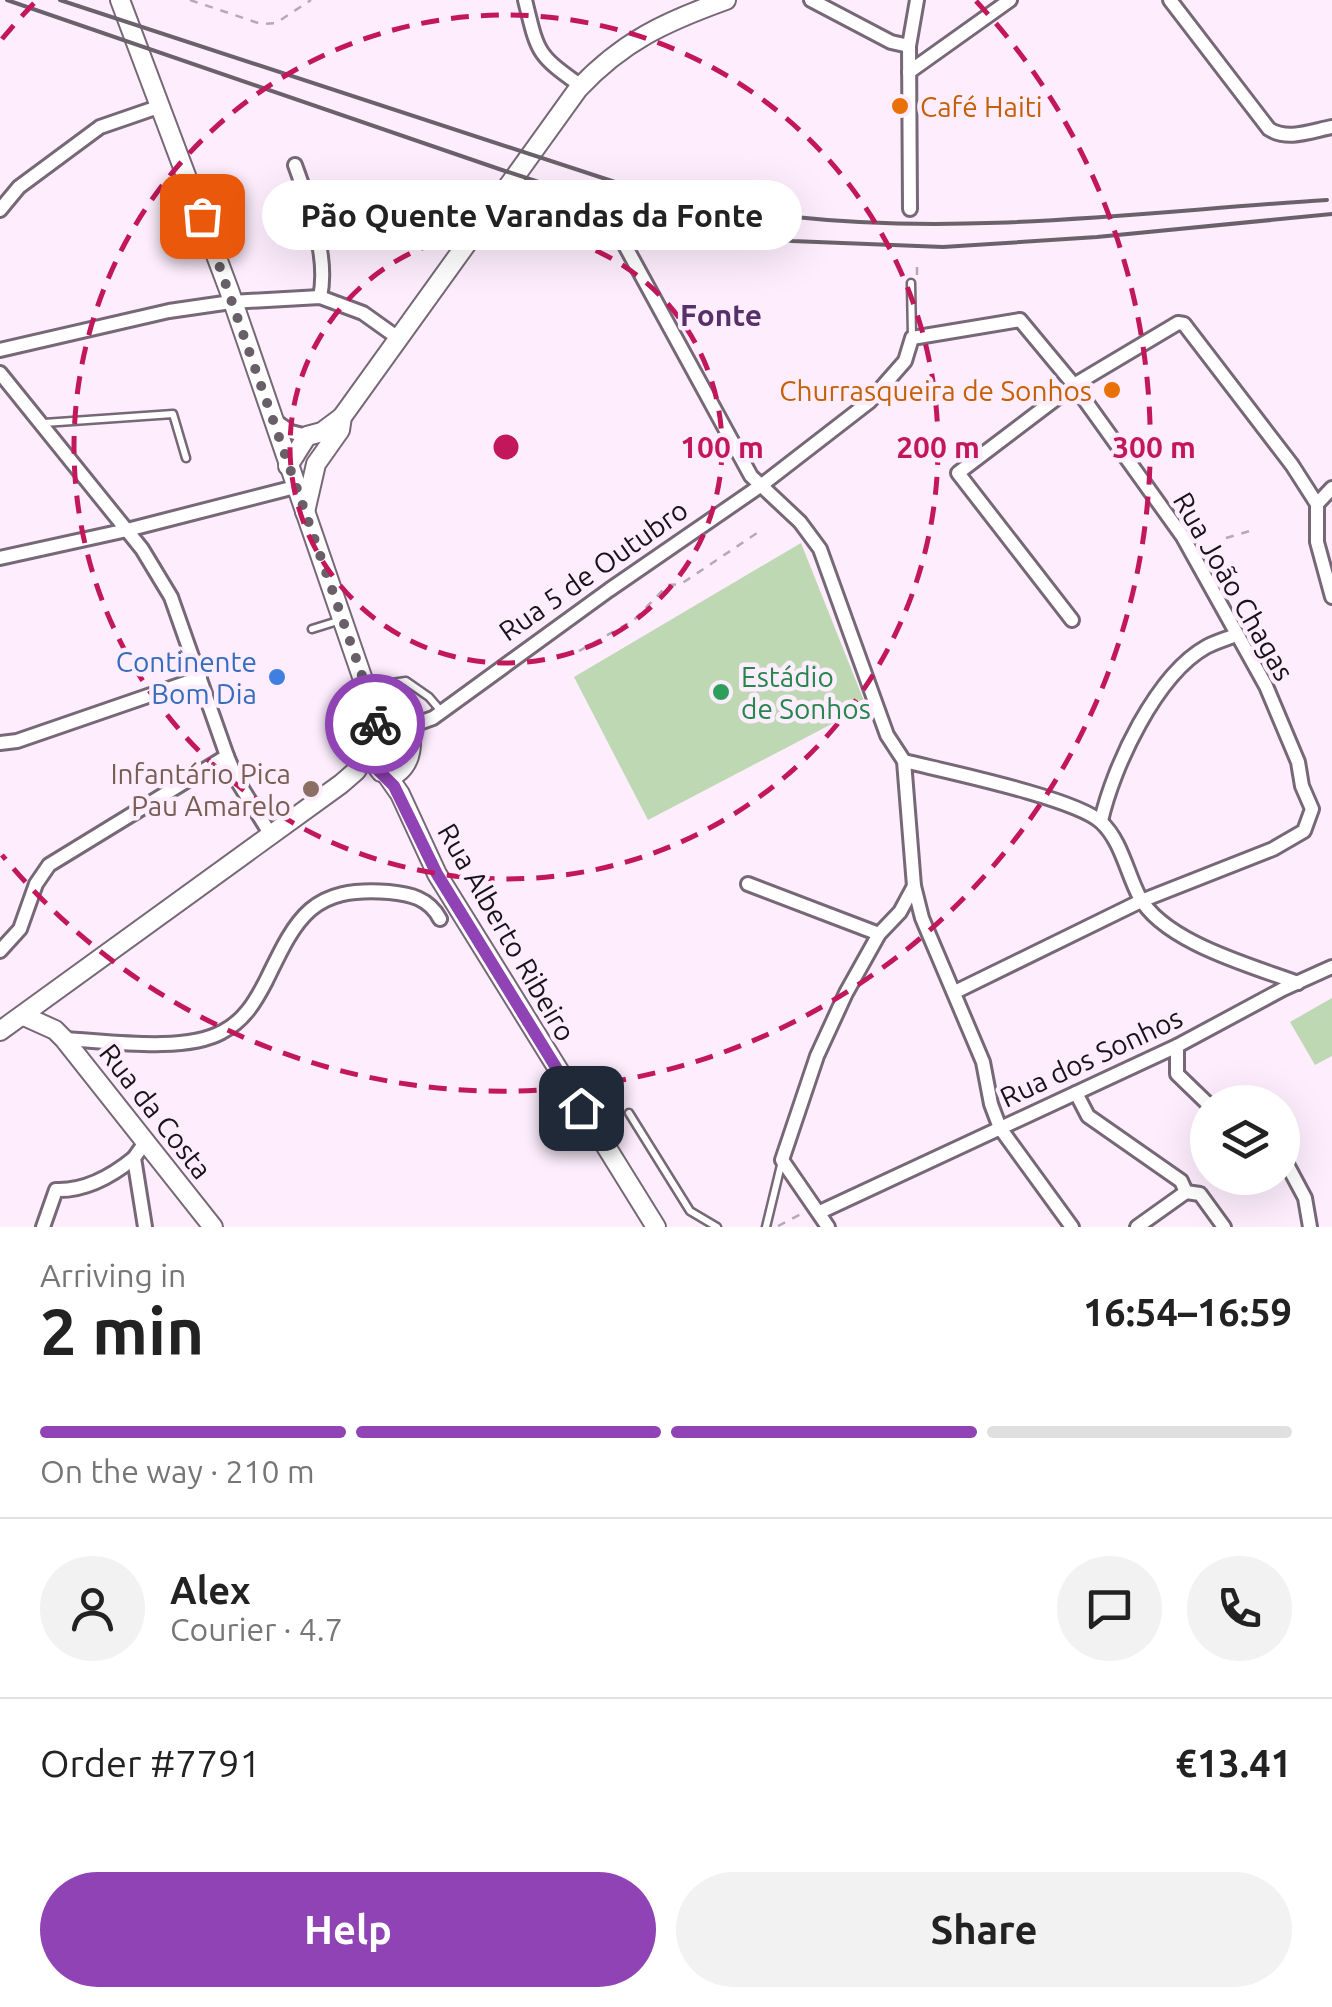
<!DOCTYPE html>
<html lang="en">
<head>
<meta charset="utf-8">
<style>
	body { margin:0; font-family:Ubuntu,sans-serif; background:#f2f2f2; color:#222; height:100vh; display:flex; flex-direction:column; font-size:38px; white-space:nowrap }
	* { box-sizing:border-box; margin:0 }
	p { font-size:32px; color:#767676 }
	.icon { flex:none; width:55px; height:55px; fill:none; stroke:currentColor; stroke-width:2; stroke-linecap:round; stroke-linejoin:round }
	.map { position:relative; height:1227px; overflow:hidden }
	.side { display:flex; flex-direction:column; background:#fff; flex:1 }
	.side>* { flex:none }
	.fabs { position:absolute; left:1190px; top:1085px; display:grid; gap:20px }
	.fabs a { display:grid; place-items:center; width:110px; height:110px; border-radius:50%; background:#fff; box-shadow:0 10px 40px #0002; font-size:50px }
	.pin { position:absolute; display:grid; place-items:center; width:85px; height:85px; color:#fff; margin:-42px; border-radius:20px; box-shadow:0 5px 15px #0006 }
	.courier { position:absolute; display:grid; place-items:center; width:100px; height:100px; margin:-50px; border:8px solid #9043b4; border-radius:50%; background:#fff; color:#222; box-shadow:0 2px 12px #0007 }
	.bubble { position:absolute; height:70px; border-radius:35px; background:#fff; box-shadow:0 10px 40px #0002; font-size:32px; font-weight:700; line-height:70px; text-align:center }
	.summary em { font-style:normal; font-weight:700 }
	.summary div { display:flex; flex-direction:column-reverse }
	.summary { display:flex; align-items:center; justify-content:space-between; height:170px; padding:0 40px }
	h1 { font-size:65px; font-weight:700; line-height:75px }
	.bar { display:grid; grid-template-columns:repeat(4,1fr); gap:15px 10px; align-content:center; height:120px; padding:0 40px }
	.bar i { height:12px; border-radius:8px; background:#e0e0e0 }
	.bar .current { background:#9043b4 }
	.bar p { grid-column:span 4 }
	.line { display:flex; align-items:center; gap:25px; padding:0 40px; border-top:2px solid #e0e0e0 }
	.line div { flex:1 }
	.round { display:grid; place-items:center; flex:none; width:105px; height:105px; border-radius:52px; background:#f2f2f2 }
	.cta { display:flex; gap:20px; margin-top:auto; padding:20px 40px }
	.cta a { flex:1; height:115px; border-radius:60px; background:#9043b4; color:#fff; font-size:40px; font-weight:700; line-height:115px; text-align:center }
	.cta a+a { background:#f2f2f2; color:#222 }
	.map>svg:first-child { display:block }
	.green { fill:#bdd8b2 }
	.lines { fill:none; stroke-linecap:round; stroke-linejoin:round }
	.lane-casing { stroke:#766876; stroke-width:11 }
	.street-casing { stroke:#766876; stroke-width:18 }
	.secondary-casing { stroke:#766876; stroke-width:22 }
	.path { stroke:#b6a9b6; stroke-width:2.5; stroke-dasharray:8 8; stroke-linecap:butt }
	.lane { stroke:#fff; stroke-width:6 }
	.street { stroke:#fff; stroke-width:12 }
	.secondary { stroke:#fff; stroke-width:18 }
	.rail { stroke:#6a616a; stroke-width:4 }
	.done { stroke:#685f68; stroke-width:10; stroke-dasharray:0 18 }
	.route { stroke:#9043b4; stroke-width:12 }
	.ring { fill:none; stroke:#c2185b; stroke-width:5; stroke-dasharray:18 12 }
	.food-dot { fill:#e8710a; stroke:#fdedfd; stroke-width:4 }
	.shop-dot { fill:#3f7fe0; stroke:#fdedfd; stroke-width:4 }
	.leisure-dot { fill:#2e9e5b; stroke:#fdedfd; stroke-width:4 }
	.education-dot { fill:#8d6e63; stroke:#fdedfd; stroke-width:4 }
	.labels { text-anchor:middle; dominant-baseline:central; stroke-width:9; stroke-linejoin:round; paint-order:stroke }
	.food-label { font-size:28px; fill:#c56008; stroke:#fdedfd; text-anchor:start }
	.street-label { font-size:28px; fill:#181318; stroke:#fdedfd }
	.shop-label { font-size:28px; fill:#366cbe; stroke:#fdedfd; text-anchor:end }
	.leisure-label { font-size:28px; fill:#27864d; stroke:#fdedfd; text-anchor:start }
	.education-label { font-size:28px; fill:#785e54; stroke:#fdedfd; text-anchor:end }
	.neighbourhood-label { font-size:30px; font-weight:bold; fill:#563169; stroke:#fdedfd }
	.centre { fill:#c2185b; stroke:#fdedfd; stroke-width:5 }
	.ring-label { font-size:30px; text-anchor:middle; font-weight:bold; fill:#c2185b; stroke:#fdedfd; stroke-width:9; stroke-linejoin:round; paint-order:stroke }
</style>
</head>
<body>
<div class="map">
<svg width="1332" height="1227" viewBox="0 0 1332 1227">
	<rect width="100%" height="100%" fill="#fdedfd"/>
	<g class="green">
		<polygon points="801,543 866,706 648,820 574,677"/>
		<path d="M392 731 398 732C406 745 402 753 395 765L387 767 380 759 382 743Z"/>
		<polygon points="1332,998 1332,1056 1315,1065 1290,1022"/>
	</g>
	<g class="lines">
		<defs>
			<g id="lane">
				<polyline points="911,283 912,337"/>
				<polyline points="44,423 173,414 186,458"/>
				<polyline points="312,629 341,620"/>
				<polyline points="370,686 406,681 429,697 441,711"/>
				<polyline points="629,1113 690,1211 717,1227"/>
				<polyline points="766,1227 782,1161"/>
			</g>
			<g id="street">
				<path d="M525 0C538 53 536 54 581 86"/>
				<polyline points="811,0 891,42 909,46"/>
				<path d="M1170 0 1269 129C1288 141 1311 131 1332 127"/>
				<polyline points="909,72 1010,0"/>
				<path d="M295 165C309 204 329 256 320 297"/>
				<polyline points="910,209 909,46 917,0"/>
				<polyline points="0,210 19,187 100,127 161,106"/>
				<path d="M506 228 535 194 609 216 751 476 800 522 820 549 887 735 904 761C944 771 1075 798 1101 822 1121 840 1127 873 1139 896 1163 942 1252 966 1298 983"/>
				<polyline points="0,350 169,311 231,302 320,297 363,313 398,338"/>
				<polyline points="0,373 142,549 171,597 227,756 238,782 271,835"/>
				<polyline points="274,420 291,432 307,436"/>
				<polyline points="1317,504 1332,488"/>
				<polyline points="0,558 127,530 295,487"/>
				<polyline points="1072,620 958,473 1074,385 1178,323 1184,324 1292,465 1317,504 1317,542 1332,597"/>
				<polyline points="401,724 416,724 433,718 609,590 763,484 869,402 905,361 912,338 1020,320 1074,385 1183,537 1266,686 1298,762 1302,786 1312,809 1304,831 1273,849 1141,901 955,992"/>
				<polyline points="0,743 17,741 200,678"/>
				<polyline points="904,761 914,886 922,918 983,1062 991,1104 1000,1128 1072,1227"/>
				<path d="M1101 821C1113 767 1156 675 1206 647 1215 642 1226 639 1236 635"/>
				<polyline points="748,884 879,934"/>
				<polyline points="0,951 20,929 36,884 49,865 227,756"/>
				<path d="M64 1039C107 1041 184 1053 222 1032 244 1021 255 1002 266 981 297 917 311 886 389 892 410 894 429 898 440 919"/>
				<polyline points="1177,1046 1177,1074 1208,1104"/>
				<polyline points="1076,1093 1088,1116 1181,1181 1186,1192 1200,1194 1224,1227"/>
				<polyline points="1282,1155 1305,1198 1310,1227"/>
				<polyline points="820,1212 1177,1046 1283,989 1332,967"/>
				<path d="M43 1227 56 1190C84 1191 112 1176 134 1158"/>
				<polyline points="145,1227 134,1158 146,1141"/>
				<polyline points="828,1227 782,1160 817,1056 846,993 879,934 900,912 914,886"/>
				<polyline points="1137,1227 1186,1192"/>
			</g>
			<g id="secondary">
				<polyline points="120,0 229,290 370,700 374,736"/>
				<polyline points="288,466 307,436 322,432 342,417"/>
				<path d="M305 512 316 464 340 430 342 417 578 89C623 41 665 22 726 0"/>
				<path d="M390 722 401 724 411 736C412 752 409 765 396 774L381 772 372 760C371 742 374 730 390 722Z"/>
				<polyline points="386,774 400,794 437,874 656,1227"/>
				<polyline points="24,1016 55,1030 64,1039 213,1227"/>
				<polyline points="0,1031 341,784 356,771 371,747"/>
			</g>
		</defs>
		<use href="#lane" class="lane-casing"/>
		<use href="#street" class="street-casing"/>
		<use href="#secondary" class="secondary-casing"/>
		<g class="path">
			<polyline points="190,0 261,24 276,23 311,0"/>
			<polyline points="917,275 917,262"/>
			<polyline points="1226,538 1253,530"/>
			<polyline points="579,651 634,620 668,585 681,584 757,533"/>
			<polyline points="778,1226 801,1214"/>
		</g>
		<use href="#lane" class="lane"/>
		<use href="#street" class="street"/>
		<use href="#secondary" class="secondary"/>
		<g class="rail">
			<polyline points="7,0 502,170 609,205 700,227 792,241 943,247 1097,237 1332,214"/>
			<path d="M60 0 615 182C675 196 734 211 795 217 971 236 1151 211 1327 200"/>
		</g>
	</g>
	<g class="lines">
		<polyline class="done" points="202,216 366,687 375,724"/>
		<polyline class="route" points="375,724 371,747 376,768 394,786 437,874 581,1108"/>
	</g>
	<g class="ring">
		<circle cx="506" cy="447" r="216"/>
		<circle cx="506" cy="447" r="432"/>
		<path d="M2 39A648 648 0 0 1 36 1M976 1A648 648 0 1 1 2 855"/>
	</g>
	<g class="food-dot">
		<circle cx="900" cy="106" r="10"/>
		<circle cx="1112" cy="390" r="10"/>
	</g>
	<circle class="shop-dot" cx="277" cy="677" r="10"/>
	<circle class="leisure-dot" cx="721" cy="692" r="10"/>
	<circle class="education-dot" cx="311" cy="789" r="10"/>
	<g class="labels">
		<g class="food-label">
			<text x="920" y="106">Café Haiti</text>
			<text x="1092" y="390" text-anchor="end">Churrasqueira de Sonhos</text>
		</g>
		<g class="street-label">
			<text transform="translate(593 570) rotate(-35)">Rua 5 de Outubro</text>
			<text transform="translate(1234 586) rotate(60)">Rua João Chagas</text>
			<text transform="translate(507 932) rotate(60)">Rua Alberto Ribeiro</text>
			<text transform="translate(1091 1057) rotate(-25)">Rua dos Sonhos</text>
			<text transform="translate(156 1111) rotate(52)">Rua da Costa</text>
		</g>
		<g class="shop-label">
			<text x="257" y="661">Continente<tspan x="257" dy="32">Bom Dia</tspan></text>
		</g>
		<g class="leisure-label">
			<text x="741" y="676">Estádio<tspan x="741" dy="32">de Sonhos</tspan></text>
		</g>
		<g class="education-label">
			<text x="291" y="773">Infantário Pica<tspan x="291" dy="32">Pau Amarelo</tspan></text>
		</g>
		<g class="neighbourhood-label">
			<text x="721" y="315">Fonte</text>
		</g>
	</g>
	<circle cx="506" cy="447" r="15" class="centre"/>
	<g class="ring-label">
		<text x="722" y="458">100 m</text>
		<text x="938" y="458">200 m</text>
		<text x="1154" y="458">300 m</text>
	</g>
</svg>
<div class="fabs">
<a><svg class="icon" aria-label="layers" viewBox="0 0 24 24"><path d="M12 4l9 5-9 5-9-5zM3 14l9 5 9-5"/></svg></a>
</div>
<div class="pin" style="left:202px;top:216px;background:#ea580c"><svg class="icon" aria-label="bag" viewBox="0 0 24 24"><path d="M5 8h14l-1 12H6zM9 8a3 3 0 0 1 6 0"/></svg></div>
<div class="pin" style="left:581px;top:1108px;background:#1f2937"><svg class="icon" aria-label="home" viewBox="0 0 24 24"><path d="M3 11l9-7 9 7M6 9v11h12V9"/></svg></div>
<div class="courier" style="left:375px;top:724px"><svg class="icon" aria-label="bike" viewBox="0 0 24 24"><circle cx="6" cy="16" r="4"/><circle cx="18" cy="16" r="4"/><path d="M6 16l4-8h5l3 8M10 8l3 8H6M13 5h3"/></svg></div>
<div class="bubble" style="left:262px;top:180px;width:540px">Pão Quente Varandas da Fonte</div>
</div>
<section class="side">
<div class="summary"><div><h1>2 min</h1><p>Arriving in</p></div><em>16:54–16:59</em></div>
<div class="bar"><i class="current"></i><i class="current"></i><i class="current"></i><i></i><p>On the way · 210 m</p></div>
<div class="line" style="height:180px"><a class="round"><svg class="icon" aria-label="person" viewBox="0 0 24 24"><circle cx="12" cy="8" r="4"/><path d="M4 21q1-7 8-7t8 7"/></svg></a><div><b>Alex</b><p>Courier · 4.7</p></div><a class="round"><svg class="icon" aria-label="chat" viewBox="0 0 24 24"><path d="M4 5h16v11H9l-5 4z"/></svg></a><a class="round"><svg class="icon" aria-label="phone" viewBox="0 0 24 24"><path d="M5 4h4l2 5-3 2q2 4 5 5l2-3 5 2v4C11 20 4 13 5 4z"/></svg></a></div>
<div class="line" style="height:130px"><div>Order #7791</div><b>€13.41</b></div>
<div class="cta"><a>Help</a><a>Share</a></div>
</section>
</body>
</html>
